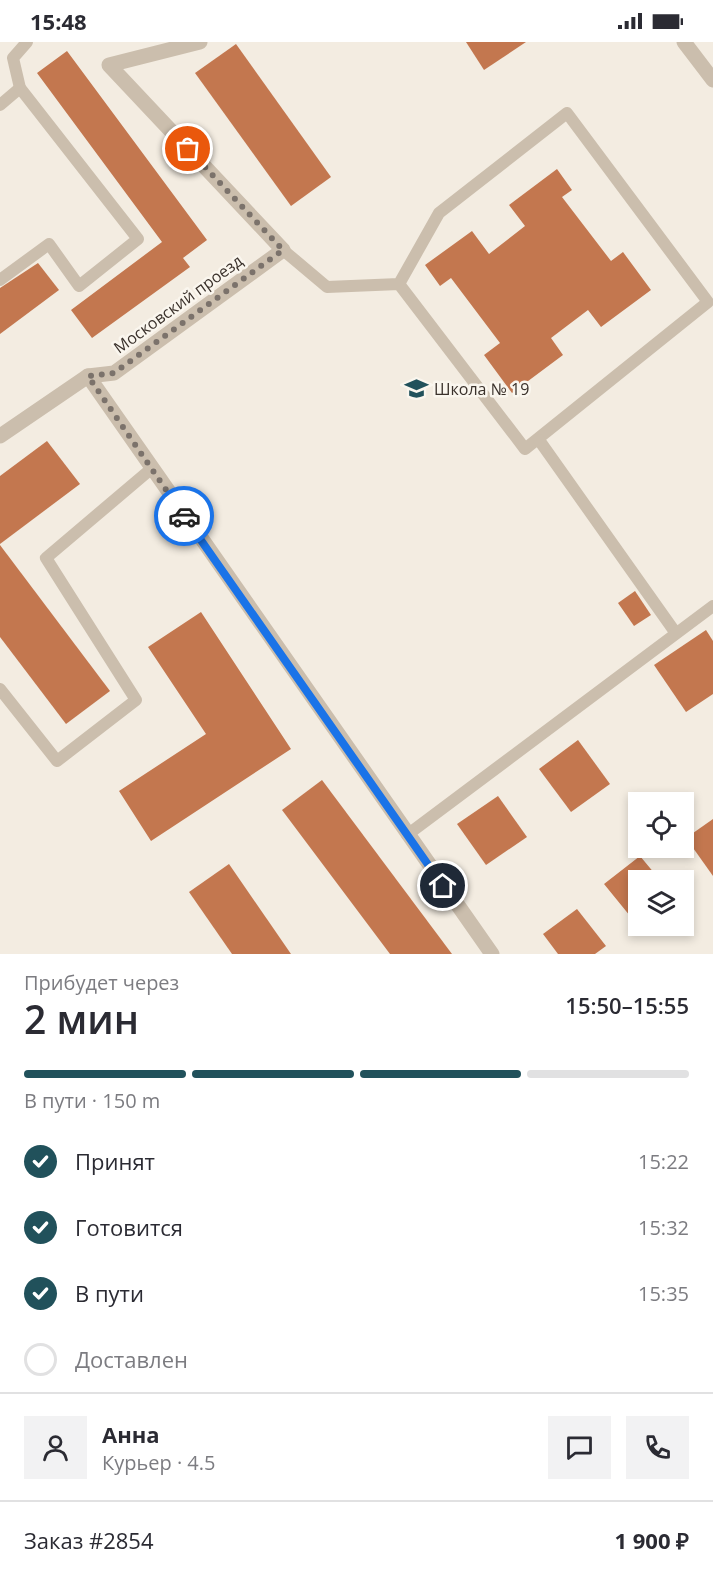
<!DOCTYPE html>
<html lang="ru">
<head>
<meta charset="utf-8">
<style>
	body { margin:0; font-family:"Open Sans",sans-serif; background:#f2f2f3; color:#2b2b33; height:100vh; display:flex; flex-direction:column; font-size:22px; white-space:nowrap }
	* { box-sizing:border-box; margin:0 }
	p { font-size:20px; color:#7c7c81 }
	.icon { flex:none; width:33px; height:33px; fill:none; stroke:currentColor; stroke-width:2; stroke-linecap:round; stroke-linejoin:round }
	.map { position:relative; height:912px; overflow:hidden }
	.drawer { display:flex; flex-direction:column; background:#fff; flex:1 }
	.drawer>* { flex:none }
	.buttons { position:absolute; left:628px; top:750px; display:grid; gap:12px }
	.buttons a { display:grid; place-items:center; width:66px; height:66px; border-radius:0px; background:#fff; box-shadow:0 3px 9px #0003; font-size:30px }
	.pin { position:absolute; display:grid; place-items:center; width:51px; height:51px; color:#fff; margin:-26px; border:3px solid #fff; border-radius:50%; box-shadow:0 2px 6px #0007 }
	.courier { position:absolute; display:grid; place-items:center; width:60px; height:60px; margin:-30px; border:4px solid #1a73e8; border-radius:50%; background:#fff; color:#222; box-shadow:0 2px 8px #0007 }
	.head em { font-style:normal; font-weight:600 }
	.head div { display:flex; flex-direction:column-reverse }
	.head { display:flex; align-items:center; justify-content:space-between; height:102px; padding:0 24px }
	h1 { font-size:39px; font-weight:600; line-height:45px }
	.bar { display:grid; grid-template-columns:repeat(4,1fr); gap:9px 6px; align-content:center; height:72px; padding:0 24px }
	.bar i { height:8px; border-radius:4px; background:#e1e1e2 }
	.bar .active { background:#21515b }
	.bar p { grid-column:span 4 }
	.line { display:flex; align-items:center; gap:15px; padding:0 24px; border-top:2px solid #e1e1e2 }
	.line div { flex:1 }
	.round { display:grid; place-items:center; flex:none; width:63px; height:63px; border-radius:0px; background:#f2f2f3 }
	ol { padding:0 24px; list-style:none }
	li { display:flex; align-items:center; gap:18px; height:66px }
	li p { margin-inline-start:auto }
	li .icon { padding:6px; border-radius:50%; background:#21515b; color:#fff; stroke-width:4 }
	li:last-child { color:#7c7c81 }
	li i { width:33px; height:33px; border:3px solid #e1e1e2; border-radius:50% }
	.status { display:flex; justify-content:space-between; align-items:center; height:42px; padding:0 30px; background:#fff; direction:ltr }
	.status svg { height:16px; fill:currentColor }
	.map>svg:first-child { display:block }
	.building { fill:#c3774f }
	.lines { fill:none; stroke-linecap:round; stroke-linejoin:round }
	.lane { stroke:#cbbead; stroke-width:12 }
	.street { stroke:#cbbead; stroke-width:15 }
	.done { stroke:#7b726b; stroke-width:6; stroke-dasharray:0 10.8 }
	.route { stroke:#1a73e8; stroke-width:8 }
	.labels { text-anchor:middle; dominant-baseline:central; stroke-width:5; stroke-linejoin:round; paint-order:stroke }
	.street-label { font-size:16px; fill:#3a312b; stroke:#faf6ee }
	.poi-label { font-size:16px; fill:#3a312b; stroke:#faf6ee; text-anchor:start }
</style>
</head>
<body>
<div class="status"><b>15:48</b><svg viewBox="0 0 49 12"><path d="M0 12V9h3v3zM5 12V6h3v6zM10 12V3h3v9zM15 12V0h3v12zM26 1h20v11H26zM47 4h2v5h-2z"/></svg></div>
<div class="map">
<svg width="713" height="912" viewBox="0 0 713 912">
	<rect width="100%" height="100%" fill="#f3ece1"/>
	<g class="building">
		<polygon points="466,0 526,0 484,28"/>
		<polygon points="236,2 331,135 291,164 195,31"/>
		<polygon points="67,9 207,198 183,216 190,225 92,296 71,268 162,200 37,31"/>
		<polygon points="557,127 572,148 562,155 611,219 623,210 651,248 601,285 588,268 551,296 563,313 512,351 484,313 500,301 451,236 440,244 425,223 472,189 489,212 525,184 509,163"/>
		<polygon points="38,221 59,248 0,292 0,246"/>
		<polygon points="47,399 80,442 0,502 0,434"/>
		<polygon points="0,503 110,649 66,682 0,595"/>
		<polygon points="635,549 651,573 634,584 618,561"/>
		<polygon points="201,570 291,707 151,799 119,749 206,692 148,605"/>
		<polygon points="706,588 713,599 713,652 686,670 654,623"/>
		<polygon points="578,698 610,742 571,770 539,727"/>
		<polygon points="322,738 452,912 390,912 282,768"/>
		<polygon points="498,754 527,795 486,823 457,782"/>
		<polygon points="713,777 713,834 686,796"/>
		<polygon points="640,814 660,838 639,838 639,885 604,842"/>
		<polygon points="229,822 291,912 232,912 189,850"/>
		<polygon points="577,867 606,904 595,912 558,912 543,892"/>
	</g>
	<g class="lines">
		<g class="lane">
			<polyline points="0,63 20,46"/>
			<polyline points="283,208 327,245 399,242 525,407 708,260 567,71 439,171 399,242"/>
			<polyline points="0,238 49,202 79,244 138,197 20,46 13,16 27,0"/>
			<polyline points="539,398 675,590"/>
			<polyline points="0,647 57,719 136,658 46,516 151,427"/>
			<polyline points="407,793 713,564"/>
		</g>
		<g class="street">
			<polyline points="684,0 713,38"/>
			<polyline points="88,334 492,912"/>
			<polyline points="0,394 88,334 114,331 283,208 109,23 200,0"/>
		</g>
	</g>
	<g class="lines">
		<polyline class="done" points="184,474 88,334 114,331 283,208 188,107"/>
		<polyline class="route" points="184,474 443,844"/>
	</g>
	<defs>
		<symbol id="school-bare" viewBox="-9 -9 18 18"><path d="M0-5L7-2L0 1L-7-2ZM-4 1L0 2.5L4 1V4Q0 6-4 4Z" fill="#21515b" stroke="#faf6ee" stroke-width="2.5" paint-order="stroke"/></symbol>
	</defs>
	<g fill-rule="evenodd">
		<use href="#school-bare" x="400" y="330" width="33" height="33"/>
	</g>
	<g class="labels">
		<g class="street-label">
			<text transform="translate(178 262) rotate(-36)">Московский проезд</text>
		</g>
		<g class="poi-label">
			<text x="434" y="347">Школа № 19</text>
		</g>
	</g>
</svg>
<div class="buttons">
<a><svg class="icon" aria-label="locate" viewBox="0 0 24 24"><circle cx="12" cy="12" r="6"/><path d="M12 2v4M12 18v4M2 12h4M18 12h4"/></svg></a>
<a><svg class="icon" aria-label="layers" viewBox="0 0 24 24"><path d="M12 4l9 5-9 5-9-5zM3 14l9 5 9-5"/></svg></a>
</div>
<div class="pin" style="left:188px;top:107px;background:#ea580c"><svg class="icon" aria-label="bag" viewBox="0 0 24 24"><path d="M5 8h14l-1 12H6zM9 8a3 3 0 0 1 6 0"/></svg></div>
<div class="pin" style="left:443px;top:844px;background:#1f2937"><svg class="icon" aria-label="home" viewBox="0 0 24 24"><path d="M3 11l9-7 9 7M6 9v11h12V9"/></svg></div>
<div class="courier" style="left:184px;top:474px"><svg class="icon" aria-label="car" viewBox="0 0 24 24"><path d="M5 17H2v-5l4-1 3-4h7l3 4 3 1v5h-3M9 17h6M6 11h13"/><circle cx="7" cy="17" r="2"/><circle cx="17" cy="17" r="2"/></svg></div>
</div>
<section class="drawer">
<div class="head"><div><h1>2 мин</h1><p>Прибудет через</p></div><em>15:50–15:55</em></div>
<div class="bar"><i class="active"></i><i class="active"></i><i class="active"></i><i></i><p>В пути · 150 m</p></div>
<ol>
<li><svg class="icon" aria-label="check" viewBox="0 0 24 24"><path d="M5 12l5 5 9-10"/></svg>Принят<p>15:22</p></li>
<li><svg class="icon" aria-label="check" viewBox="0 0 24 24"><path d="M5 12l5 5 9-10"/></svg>Готовится<p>15:32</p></li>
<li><svg class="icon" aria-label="check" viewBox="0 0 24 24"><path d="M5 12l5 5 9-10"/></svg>В пути<p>15:35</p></li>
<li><i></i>Доставлен</li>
</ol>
<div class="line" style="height:108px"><a class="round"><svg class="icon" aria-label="person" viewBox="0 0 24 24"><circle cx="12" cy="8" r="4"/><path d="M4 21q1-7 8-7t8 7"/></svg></a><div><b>Анна</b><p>Курьер · 4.5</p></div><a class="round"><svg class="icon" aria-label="chat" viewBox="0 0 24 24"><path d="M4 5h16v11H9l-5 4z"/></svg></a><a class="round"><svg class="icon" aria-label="phone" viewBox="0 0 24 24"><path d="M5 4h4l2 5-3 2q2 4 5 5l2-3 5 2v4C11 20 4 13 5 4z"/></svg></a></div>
<div class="line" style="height:78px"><div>Заказ #2854</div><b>1 900 ₽</b></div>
</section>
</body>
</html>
